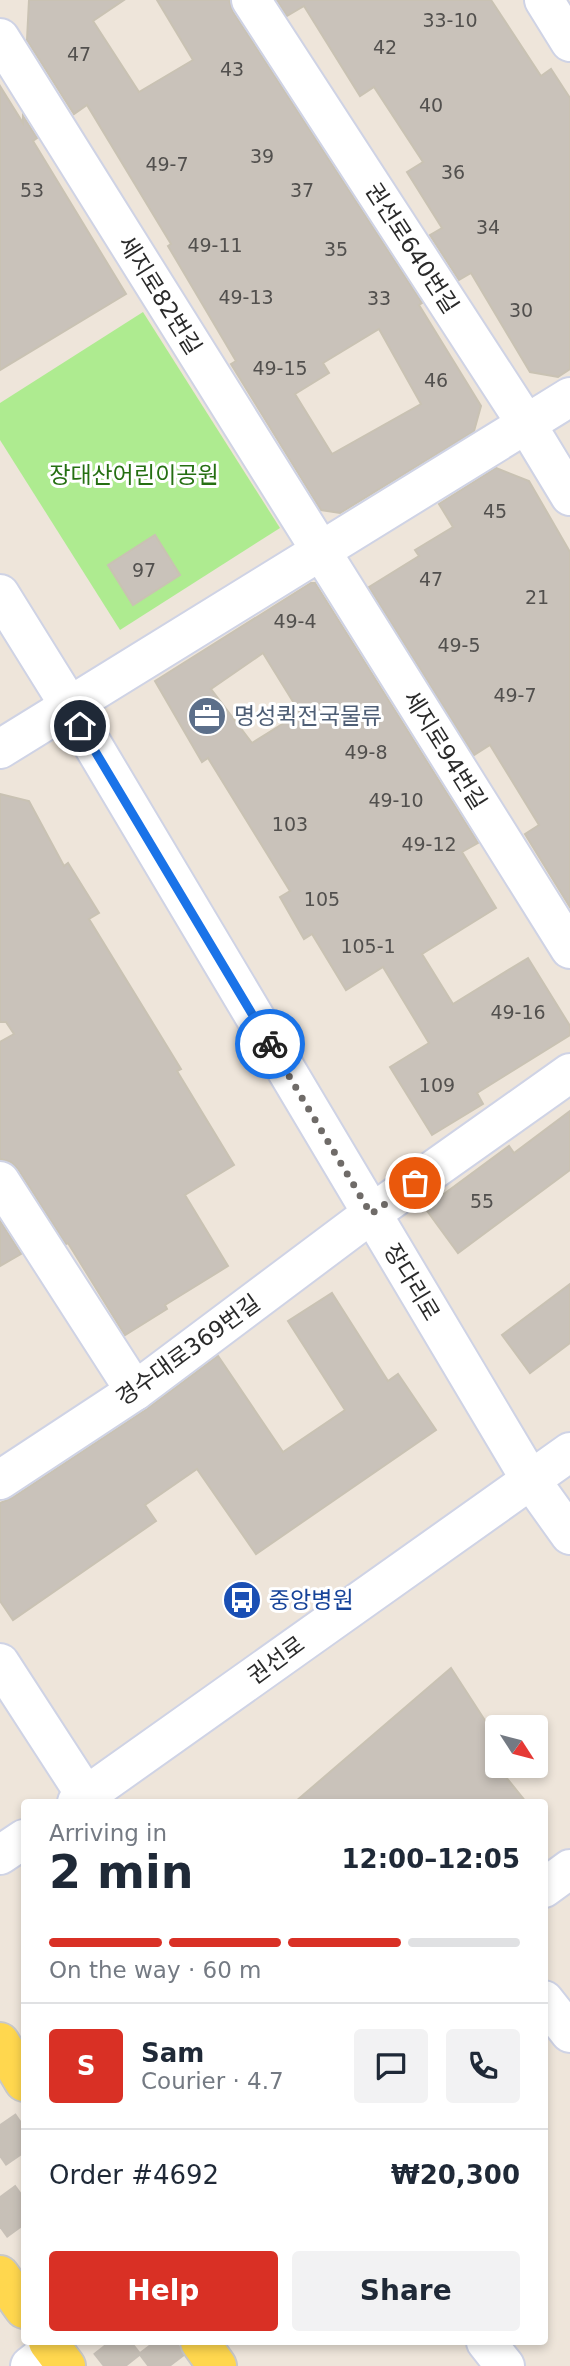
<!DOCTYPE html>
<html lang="en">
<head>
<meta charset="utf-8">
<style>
	body { margin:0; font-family:"DejaVu Sans","Noto Sans KR",sans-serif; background:#f2f2f3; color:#1f2937; height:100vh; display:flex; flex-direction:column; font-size:26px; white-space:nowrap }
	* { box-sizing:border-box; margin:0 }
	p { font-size:23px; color:#747a83 }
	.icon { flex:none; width:38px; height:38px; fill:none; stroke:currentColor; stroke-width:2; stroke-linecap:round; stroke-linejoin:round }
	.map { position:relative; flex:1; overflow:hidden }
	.side { position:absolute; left:21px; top:1799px; width:527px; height:546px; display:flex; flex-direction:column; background:#fff; border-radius:7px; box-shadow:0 4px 10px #0003 }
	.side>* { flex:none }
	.needle { width:46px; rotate:126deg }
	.fabs { position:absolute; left:485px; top:1715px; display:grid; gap:14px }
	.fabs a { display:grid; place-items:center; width:63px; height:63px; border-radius:7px; background:#fff; box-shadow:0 4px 10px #0003; font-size:35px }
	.pin { position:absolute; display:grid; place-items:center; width:60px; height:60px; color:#fff; margin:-30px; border:4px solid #fff; border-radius:50%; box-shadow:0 2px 7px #0007 }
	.courier { position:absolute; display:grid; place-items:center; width:70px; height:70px; margin:-35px; border:5px solid #1a73e8; border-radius:50%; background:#fff; color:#222; box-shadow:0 2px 9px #0007 }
	.headline em { font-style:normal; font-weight:600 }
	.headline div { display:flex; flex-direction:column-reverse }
	.headline { display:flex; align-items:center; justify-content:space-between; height:119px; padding:0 28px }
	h1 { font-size:46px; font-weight:600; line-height:52px }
	.bar { display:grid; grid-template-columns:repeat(4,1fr); gap:10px 7px; align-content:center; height:84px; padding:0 28px }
	.bar i { height:9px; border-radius:5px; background:#e0e1e3 }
	.bar .current { background:#d93025 }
	.bar p { grid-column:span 4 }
	.line { display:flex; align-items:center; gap:18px; padding:0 28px; border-top:2px solid #e0e1e3 }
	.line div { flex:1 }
	.round { display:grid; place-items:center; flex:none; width:74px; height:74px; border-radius:7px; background:#f2f2f3 }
	.primary-button { display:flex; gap:14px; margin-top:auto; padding:14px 28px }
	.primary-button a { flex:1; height:80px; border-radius:7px; background:#d93025; color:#fff; font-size:28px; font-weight:600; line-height:80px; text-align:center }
	.primary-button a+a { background:#f2f2f3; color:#1f2937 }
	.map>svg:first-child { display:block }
	.green { fill:#aeeb90 }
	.building { fill:#c9c2ba; stroke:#c9c2b3; stroke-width:2; fill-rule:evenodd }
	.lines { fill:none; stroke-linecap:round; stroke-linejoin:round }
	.major-tunnel { stroke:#c7c0b7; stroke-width:38; stroke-dasharray:38 19; stroke-linecap:butt }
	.minor-casing { stroke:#cfd3e5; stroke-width:42 }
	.major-casing { stroke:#c8c8c8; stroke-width:42 }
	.minor { stroke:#fff; stroke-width:38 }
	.major { stroke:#ffd74e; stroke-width:38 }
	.done { stroke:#6f6b68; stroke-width:7; stroke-dasharray:0 12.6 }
	.route { stroke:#1a73e8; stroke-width:9 }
	.labels { text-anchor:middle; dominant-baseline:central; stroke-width:6; stroke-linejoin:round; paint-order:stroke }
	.number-label { font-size:19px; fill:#52504e }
	.street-label { font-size:23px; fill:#2a2a2a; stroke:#fff }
	.park-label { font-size:23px; fill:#256f12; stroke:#fff }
	.service-label { font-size:23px; fill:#4e5e75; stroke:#fff; text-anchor:start }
	.transit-label { font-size:23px; fill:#164399; stroke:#fff; text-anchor:start }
</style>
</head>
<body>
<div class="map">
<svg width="570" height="2366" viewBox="0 0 570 2366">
	<rect width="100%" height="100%" fill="#eee5da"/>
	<polygon class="green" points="143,312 280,528 120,630 0,440 0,403"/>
	<g class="building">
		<path d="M29 0H124L93 21 139 92 193 60 157 0H229L233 12 422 303 419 305 481 406 474 431 340 513 321 510 231 364 236 361 168 246 171 244 87 105 74 114 27 40ZM379 329 421 404 332 454 295 394 329 373 323 363Z"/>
		<polygon points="277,0 491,0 541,76 551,69 570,98 570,369 558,377 530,372 471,273 459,280 430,235 442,228 407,172 423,162 374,87 360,96 304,6 287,16"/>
		<polygon points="0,86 23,123 23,116 37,138 33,141 126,294 0,370"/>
		<polygon points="496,468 529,481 570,552 570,907 525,834 539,825 490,745 474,755 369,587 419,556 415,550 453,527 439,504"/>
		<polygon points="155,535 180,575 133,605 108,565"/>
		<path d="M311 583H315L478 843 462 852 496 908 422 954 453 1004 528 958 570 1026V1035L477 1093 483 1104 432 1135 390 1067 429 1043 383 967 346 990 312 934 304 939 280 897 290 891 208 758 202 762 155 681ZM263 653 300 713 252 743 211 689Z"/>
		<polygon points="0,794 29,801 64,866 68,863 99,913 89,919 181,1069 177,1071 234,1165 185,1195 228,1266 165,1305 167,1309 125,1335 68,1243 66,1244 18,1169 11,1162 0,1159 0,1042 14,1034 6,1022 0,1022"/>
		<polygon points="570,1111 570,1170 458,1253 425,1208 509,1146 514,1153"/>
		<polygon points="0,1221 21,1254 0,1266"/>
		<polygon points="570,1284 570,1343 530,1373 502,1335"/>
		<polygon points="332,1293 388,1381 398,1374 436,1430 256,1554 197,1469 145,1505 156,1521 13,1620 0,1601 0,1503 12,1498 147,1409 218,1356 283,1452 345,1410 288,1321"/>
		<polygon points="451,1668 497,1739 497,1766 526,1802 295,1802"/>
	</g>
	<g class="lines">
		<g class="major-tunnel">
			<polyline points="0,2124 24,2159"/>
			<polyline points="0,2196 24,2229"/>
			<polyline points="108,2342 127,2366"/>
			<polyline points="153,2342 171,2366"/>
		</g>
		<defs>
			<g id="minor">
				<polyline points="251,0 527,425 570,496"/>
				<polyline points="544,0 570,42"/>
				<polyline points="0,38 570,949"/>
				<polyline points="0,594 69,705 530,1479 570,1535"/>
				<polyline points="0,749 570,397"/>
				<polyline points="0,1181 135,1391"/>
				<polyline points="0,1480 135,1391 371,1214 570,1073"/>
				<polyline points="0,1663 90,1802"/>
				<polyline points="77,1802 570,1452"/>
				<polyline points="0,1855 24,1839"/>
				<polyline points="544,1888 570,1869"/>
				<polyline points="544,2000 570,2033"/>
				<polyline points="486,2342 505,2366"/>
				<polyline points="30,2366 53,2348"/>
			</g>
			<g id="major">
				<polyline points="0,2042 24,2082"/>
				<polyline points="0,2275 24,2309"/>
				<polyline points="48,2342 66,2366"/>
				<polyline points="200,2342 217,2366"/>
			</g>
		</defs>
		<use href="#minor" class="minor-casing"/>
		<use href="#major" class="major-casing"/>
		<use href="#minor" class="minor"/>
		<use href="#major" class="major"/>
	</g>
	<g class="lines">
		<polyline class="done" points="270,1044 371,1214 415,1183"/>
		<polyline class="route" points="80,726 270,1044"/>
	</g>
	<defs>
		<symbol id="office-disc" viewBox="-11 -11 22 22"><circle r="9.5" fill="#5c6f8a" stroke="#fff"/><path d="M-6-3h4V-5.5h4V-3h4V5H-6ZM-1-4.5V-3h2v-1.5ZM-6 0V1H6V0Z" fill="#fff"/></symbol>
		<symbol id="bus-disc" viewBox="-11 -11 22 22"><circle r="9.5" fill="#1a4fb4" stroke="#fff"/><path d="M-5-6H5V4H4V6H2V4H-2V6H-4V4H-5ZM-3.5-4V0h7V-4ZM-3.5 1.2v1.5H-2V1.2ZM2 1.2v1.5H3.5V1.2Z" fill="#fff"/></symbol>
	</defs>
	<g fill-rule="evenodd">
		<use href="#office-disc" x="185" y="694" width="44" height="44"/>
		<use href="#bus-disc" x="220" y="1578" width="44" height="44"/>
	</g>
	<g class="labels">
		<g class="number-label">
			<text x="450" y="20">33-10</text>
			<text x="385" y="47">42</text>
			<text x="79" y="54">47</text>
			<text x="232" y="69">43</text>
			<text x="431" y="105">40</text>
			<text x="262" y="156">39</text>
			<text x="167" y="164">49-7</text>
			<text x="453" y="172">36</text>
			<text x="32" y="190">53</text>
			<text x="302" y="190">37</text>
			<text x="488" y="227">34</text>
			<text x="215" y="245">49-11</text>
			<text x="336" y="249">35</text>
			<text x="246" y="297">49-13</text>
			<text x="379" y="298">33</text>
			<text x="521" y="310">30</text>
			<text x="280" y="368">49-15</text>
			<text x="436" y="380">46</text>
			<text x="495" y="511">45</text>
			<text x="144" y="570">97</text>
			<text x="431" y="579">47</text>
			<text x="537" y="597">21</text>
			<text x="295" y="621">49-4</text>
			<text x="459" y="645">49-5</text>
			<text x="515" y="695">49-7</text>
			<text x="366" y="752">49-8</text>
			<text x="396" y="800">49-10</text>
			<text x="290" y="824">103</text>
			<text x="429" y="844">49-12</text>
			<text x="322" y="899">105</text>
			<text x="368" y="946">105-1</text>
			<text x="518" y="1012">49-16</text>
			<text x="437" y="1085">109</text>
			<text x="482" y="1201">55</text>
		</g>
		<g class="street-label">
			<text transform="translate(412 248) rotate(57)">권선로640번길</text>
			<text transform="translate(160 295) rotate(58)">세지로82번길</text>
			<text transform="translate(445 750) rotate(58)">세지로94번길</text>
			<text transform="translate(412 1282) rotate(59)">장다리로</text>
			<text transform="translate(188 1350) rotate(-36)">경수대로369번길</text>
			<text transform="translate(276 1660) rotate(-36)">권선로</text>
		</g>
		<g class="park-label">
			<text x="134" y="475">장대산어린이공원</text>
		</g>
		<g class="service-label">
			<text x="234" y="716">명성퀵전국물류</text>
		</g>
		<g class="transit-label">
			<text x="269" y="1600">중앙병원</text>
		</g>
	</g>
</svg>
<div class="fabs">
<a><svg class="needle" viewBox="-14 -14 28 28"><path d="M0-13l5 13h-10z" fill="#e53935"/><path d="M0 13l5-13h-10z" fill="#747a83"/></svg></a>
</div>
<div class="pin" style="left:415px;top:1183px;background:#ea580c"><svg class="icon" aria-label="bag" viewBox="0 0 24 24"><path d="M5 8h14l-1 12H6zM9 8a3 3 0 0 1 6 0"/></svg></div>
<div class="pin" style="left:80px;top:726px;background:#1f2937"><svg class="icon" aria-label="home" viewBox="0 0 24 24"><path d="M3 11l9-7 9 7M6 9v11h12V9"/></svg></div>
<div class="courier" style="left:270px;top:1044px"><svg class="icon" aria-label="bike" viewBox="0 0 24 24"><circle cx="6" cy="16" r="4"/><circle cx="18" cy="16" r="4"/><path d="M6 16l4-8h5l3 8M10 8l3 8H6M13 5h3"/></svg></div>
<section class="side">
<div class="headline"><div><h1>2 min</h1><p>Arriving in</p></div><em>12:00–12:05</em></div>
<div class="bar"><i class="current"></i><i class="current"></i><i class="current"></i><i></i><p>On the way · 60 m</p></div>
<div class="line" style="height:126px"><b class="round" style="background:#d93025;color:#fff">S</b><div><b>Sam</b><p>Courier · 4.7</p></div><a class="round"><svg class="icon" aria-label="chat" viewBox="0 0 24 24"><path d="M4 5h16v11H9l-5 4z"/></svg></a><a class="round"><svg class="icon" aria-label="phone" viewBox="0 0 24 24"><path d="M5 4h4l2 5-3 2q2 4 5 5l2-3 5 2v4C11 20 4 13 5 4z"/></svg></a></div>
<div class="line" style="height:91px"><div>Order #4692</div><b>₩20,300</b></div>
<div class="primary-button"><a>Help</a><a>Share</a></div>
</section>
</div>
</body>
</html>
